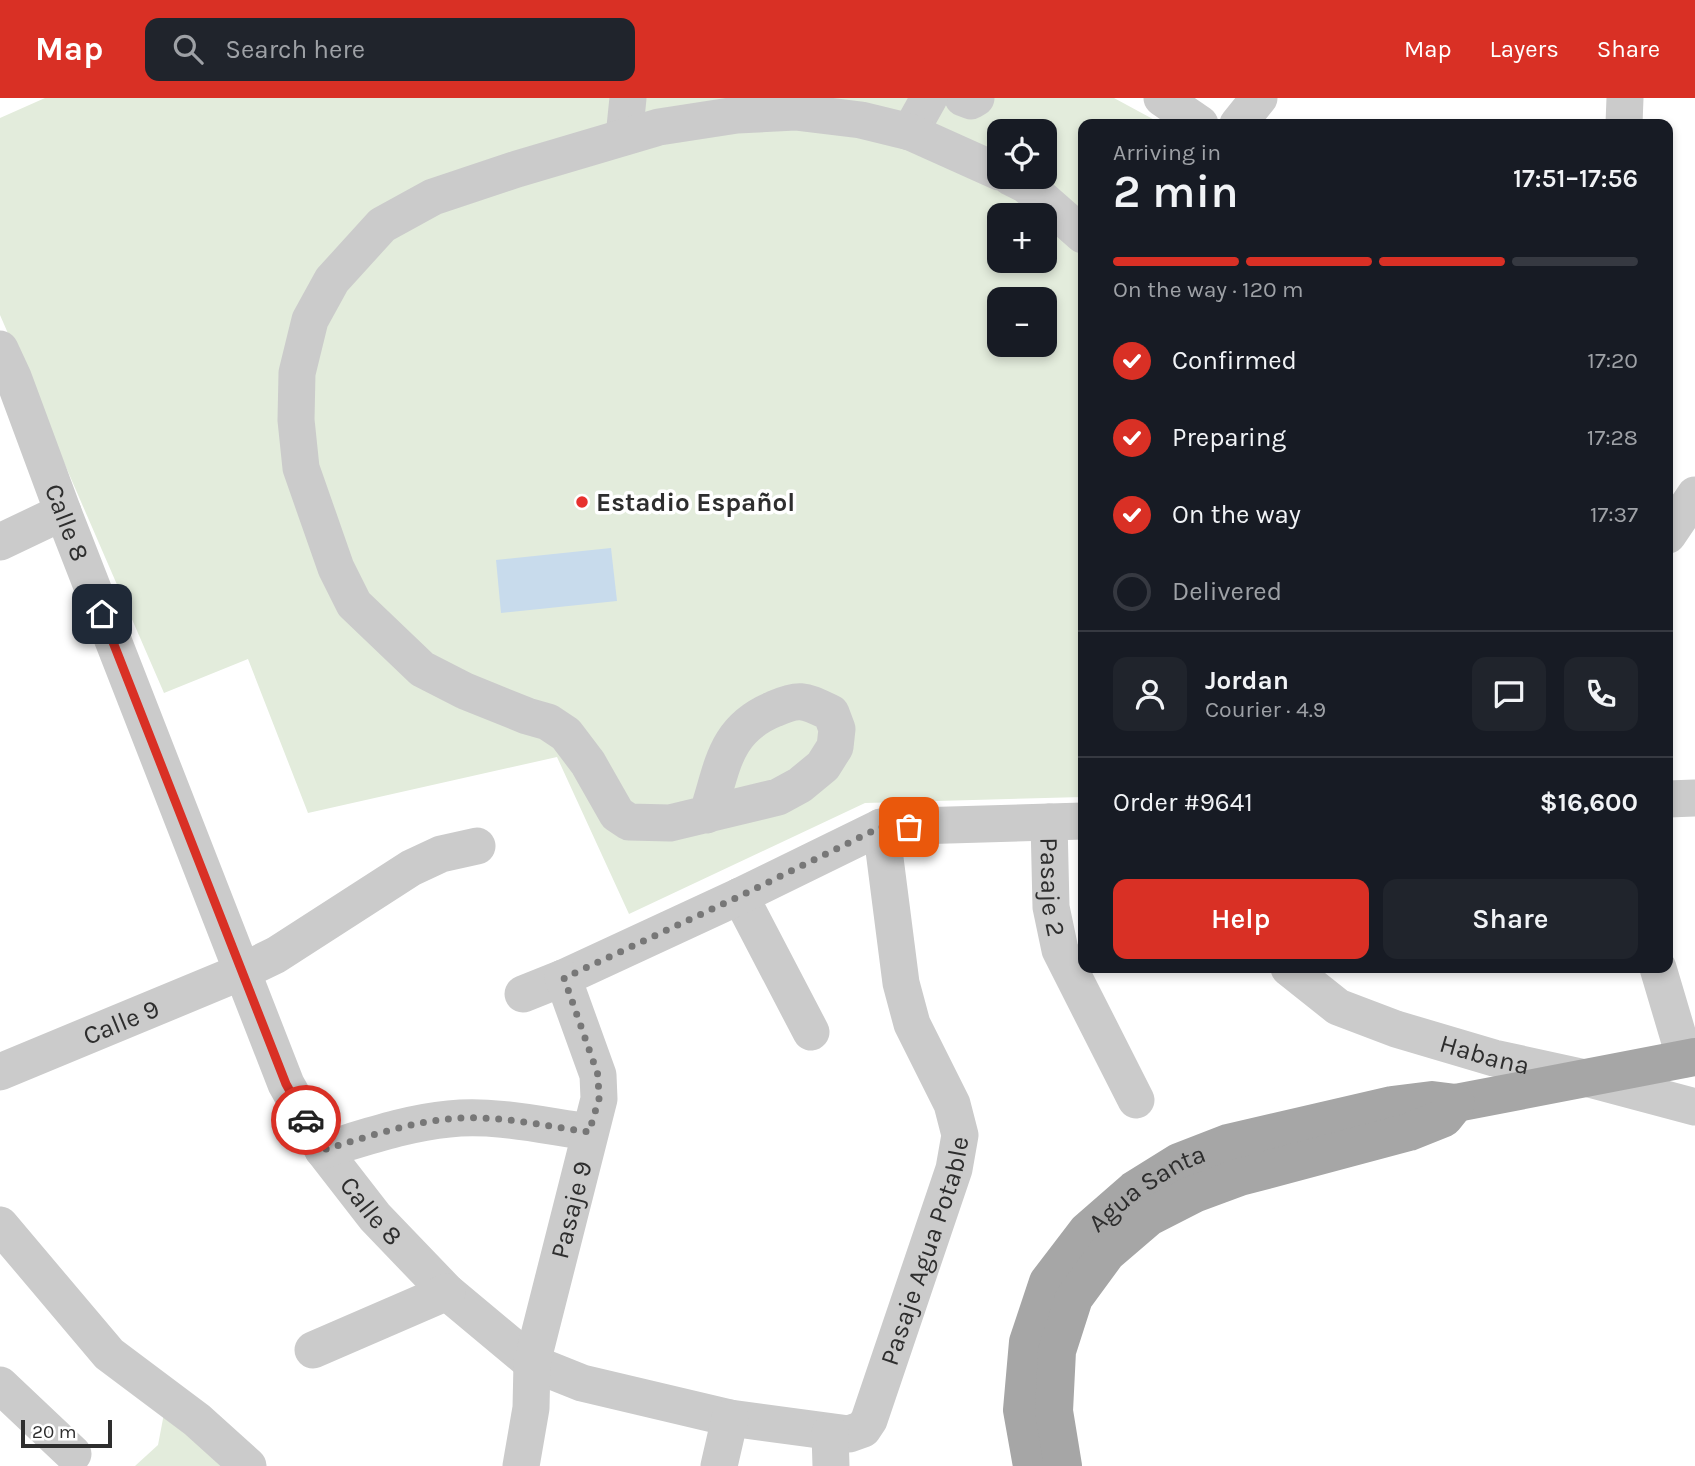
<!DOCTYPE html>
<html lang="en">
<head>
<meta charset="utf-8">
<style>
	body { margin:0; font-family:Karla,sans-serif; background:#20242c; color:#f1f3f6; height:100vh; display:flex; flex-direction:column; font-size:26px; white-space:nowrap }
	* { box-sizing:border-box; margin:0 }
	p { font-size:23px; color:#9ea1a6 }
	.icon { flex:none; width:38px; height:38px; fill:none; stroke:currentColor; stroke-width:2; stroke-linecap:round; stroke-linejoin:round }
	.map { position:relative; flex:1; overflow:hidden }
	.sheet { position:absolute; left:1078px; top:21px; width:595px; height:854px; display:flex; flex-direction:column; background:#171b24; border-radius:14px; box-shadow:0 4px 10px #0003 }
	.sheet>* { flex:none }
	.tools { position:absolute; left:987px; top:21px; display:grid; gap:14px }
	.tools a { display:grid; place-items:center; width:70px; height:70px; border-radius:14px; background:#171b24; box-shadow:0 4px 10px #0003; font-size:35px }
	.scale { position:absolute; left:21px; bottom:18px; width:91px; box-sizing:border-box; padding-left:7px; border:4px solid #2e2e2e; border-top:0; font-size:19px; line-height:24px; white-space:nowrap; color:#2e2e2e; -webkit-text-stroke:5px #fff; paint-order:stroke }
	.pin { position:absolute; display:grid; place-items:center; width:60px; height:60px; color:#fff; margin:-30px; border-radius:14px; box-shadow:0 4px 10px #0006 }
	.courier { position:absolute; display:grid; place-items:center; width:70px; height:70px; margin:-35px; border:5px solid #d93025; border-radius:50%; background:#fff; color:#222; box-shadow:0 2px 9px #0007 }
	.overview em { font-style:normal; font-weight:600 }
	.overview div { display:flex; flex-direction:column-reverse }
	.overview { display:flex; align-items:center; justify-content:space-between; height:119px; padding:0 35px }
	h1 { font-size:46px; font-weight:600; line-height:52px }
	.bar { display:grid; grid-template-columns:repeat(4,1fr); gap:10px 7px; align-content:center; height:84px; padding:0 35px }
	.bar i { height:9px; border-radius:5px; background:#363941 }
	.bar .current { background:#d93025 }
	.bar p { grid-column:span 4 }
	.line { display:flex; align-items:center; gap:18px; padding:0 35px; border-top:2px solid #363941 }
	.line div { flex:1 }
	.round { display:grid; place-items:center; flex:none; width:74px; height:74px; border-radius:14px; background:#20242c }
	ol { padding:0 35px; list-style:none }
	li { display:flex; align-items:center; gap:21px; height:77px }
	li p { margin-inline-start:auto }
	li .icon { padding:7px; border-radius:50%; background:#d93025; color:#fff; stroke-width:4 }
	li:last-child { color:#9ea1a6 }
	li i { width:38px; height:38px; border:4px solid #363941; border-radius:50% }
	.action { display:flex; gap:14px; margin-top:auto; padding:14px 35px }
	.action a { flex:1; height:80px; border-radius:14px; background:#d93025; color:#fff; font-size:28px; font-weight:600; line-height:80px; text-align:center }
	.action a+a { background:#20242c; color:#f1f3f6 }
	header { display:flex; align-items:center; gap:42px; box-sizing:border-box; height:98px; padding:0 35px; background:#d93025; color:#fff }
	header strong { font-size:33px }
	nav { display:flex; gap:38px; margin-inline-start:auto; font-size:24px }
	.search { width:490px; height:63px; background:#20242c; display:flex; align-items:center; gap:18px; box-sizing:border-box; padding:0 24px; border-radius:14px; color:#9ea1a6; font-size:26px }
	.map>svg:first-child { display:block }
	.green { fill:#e3ecdc; fill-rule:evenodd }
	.water { fill:#c8dbec }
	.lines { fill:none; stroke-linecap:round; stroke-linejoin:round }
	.minor { stroke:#cbcbcb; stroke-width:37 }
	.major { stroke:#a6a6a6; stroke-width:38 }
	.done { stroke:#777; stroke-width:7; stroke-dasharray:0 12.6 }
	.route { stroke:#d93025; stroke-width:9 }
	.poi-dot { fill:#e7312e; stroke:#fff; stroke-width:2.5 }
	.labels { text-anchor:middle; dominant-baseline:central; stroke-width:7; stroke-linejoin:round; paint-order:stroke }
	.poi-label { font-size:26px; font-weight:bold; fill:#2e2e2e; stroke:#fff; text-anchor:start }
	.street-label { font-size:26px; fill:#2e2e2e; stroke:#fff }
</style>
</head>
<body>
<header>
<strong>Map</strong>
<div class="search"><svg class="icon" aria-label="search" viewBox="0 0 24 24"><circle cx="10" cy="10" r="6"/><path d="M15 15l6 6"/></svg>Search here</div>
<nav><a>Map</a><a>Layers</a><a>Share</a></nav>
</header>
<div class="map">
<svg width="1695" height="1368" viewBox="0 0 1695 1368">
	<rect width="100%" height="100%" fill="#fff"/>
	<g class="green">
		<path d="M45 0H1114L1162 26H1083V699L865 705 629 816 557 659 308 715 248 561 164 595 0 217V20ZM999 33H1045V79H999ZM999 117H1045V163H999ZM999 201H1045V247H999Z"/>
		<polygon points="166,1305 233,1368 135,1368 158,1347"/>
	</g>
	<polygon class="water" points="611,450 617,503 501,515 496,462"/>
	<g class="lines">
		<g class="minor">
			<polyline points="963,0 971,3 976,0"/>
			<polyline points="1162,0 1200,26"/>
			<polyline points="1238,26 1259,0"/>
			<polyline points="1624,26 1625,0"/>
			<polyline points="910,34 929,0"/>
			<polyline points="624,39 628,0"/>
			<polyline points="1010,79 1026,87 1083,137"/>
			<path id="s1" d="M0 251 13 279 63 414 286 986 323 1052 375 1119 447 1194 532 1265 582 1285 730 1320 849 1336 863 1331 869 1322 954 1071 960 1037 952 1006 912 926 901 885 881 729"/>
			<polyline points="1668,437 1695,397"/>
			<polyline points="0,444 63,414"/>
			<polyline points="1668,701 1695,700"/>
			<path d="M707 717C723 670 723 632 774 611 801 599 805 603 831 615L837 631 835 649 823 668 800 687 778 699 670 725 629 724 617 716 588 665 566 636 548 624 527 618 465 593 422 571 354 506 336 470 301 370 296 322 297 275 310 222 332 182 382 127 433 99 517 71 659 29 737 17 795 14 861 22 910 34 999 74"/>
			<path id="s2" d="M1049 724 1051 809 1060 852 1136 1002"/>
			<polyline points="740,798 811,934"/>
			<path id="s3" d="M1289 870 1338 909 1396 931 1494 960 1590 981 1695 1009"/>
			<polyline points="1658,870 1685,961"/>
			<polyline points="523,896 563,880 740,798 881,729 1083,723"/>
			<path id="s4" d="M0 974 241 874 276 857 411 770 441 756 477 748"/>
			<path d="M323 1052C364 1040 406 1025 449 1021 496 1016 544 1028 589 1034"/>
			<polyline points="0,1127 109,1256 197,1322 248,1368"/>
			<polyline points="313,1252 447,1194"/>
			<polyline points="0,1287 73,1356"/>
			<polyline points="830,1335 831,1368"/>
			<path id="s5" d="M521 1368 531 1310 532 1265 599 1001 598 977 563 880"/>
			<polyline points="719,1368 730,1320"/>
		</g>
		<g class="major">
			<path id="s6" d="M1032 1368 1022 1312 1028 1244 1048 1184 1087 1133 1134 1092 1179 1064 1228 1045 1392 1007 1432 1002 1456 1005 1695 959"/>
			<polyline points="1063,1368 1054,1313 1057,1253 1074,1200 1107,1155 1149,1119 1194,1096 1240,1079 1409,1034 1444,1020 1456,1005"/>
		</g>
	</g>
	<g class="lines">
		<path class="done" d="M306 1022 323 1052C364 1040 406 1025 449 1021 496 1016 544 1028 589 1034L599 1001 598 977 564 880 740 798 881 729H909"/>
		<polyline class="route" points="102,516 286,986 306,1022"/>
	</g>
	<circle class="poi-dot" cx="582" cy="404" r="7"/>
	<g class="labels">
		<g class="poi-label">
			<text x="596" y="404">Estadio Español</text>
		</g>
		<g class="street-label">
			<text stroke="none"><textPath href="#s1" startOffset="186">Calle 8</textPath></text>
			<text stroke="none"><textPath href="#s2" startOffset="65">Pasaje 2</textPath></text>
			<text stroke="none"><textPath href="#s4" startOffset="131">Calle 9</textPath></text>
			<text stroke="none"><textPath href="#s3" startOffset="217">Habana</textPath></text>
			<text stroke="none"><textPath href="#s6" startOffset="327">Agua Santa</textPath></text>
			<text stroke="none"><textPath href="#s1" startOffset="942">Calle 8</textPath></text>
			<text stroke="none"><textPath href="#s5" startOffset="262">Pasaje 9</textPath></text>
			<text stroke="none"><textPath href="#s1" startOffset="1694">Pasaje Agua Potable</textPath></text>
		</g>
	</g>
</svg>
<div class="tools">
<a><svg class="icon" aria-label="locate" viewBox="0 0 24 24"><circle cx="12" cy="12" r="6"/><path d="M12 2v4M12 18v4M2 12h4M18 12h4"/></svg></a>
<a>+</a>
<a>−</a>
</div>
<div class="scale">20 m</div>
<div class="pin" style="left:909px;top:729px;background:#ea580c"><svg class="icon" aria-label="bag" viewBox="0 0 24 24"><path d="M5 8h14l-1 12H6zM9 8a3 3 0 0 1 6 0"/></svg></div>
<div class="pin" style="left:102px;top:516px;background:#1f2937"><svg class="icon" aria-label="home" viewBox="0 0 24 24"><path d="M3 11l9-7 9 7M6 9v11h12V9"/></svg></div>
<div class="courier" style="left:306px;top:1022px"><svg class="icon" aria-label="car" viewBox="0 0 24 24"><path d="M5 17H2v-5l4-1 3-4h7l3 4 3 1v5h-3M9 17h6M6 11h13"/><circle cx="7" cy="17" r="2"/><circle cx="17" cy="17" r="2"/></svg></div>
<section class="sheet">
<div class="overview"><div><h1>2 min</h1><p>Arriving in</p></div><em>17:51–17:56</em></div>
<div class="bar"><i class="current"></i><i class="current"></i><i class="current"></i><i></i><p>On the way · 120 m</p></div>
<ol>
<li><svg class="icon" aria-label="check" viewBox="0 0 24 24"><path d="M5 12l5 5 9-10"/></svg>Confirmed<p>17:20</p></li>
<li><svg class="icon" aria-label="check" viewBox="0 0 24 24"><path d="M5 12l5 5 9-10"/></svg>Preparing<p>17:28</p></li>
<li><svg class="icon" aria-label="check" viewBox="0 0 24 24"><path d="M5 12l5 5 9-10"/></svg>On the way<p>17:37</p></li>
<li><i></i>Delivered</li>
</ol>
<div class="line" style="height:126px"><a class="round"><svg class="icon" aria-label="person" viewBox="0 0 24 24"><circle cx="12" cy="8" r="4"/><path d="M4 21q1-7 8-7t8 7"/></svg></a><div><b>Jordan</b><p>Courier · 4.9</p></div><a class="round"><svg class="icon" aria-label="chat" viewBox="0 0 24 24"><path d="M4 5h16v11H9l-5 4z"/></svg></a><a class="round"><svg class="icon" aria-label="phone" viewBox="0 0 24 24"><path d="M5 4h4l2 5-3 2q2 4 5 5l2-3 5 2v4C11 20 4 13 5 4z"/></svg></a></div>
<div class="line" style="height:91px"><div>Order #9641</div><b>$16,600</b></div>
<div class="action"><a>Help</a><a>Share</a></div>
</section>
</div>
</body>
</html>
